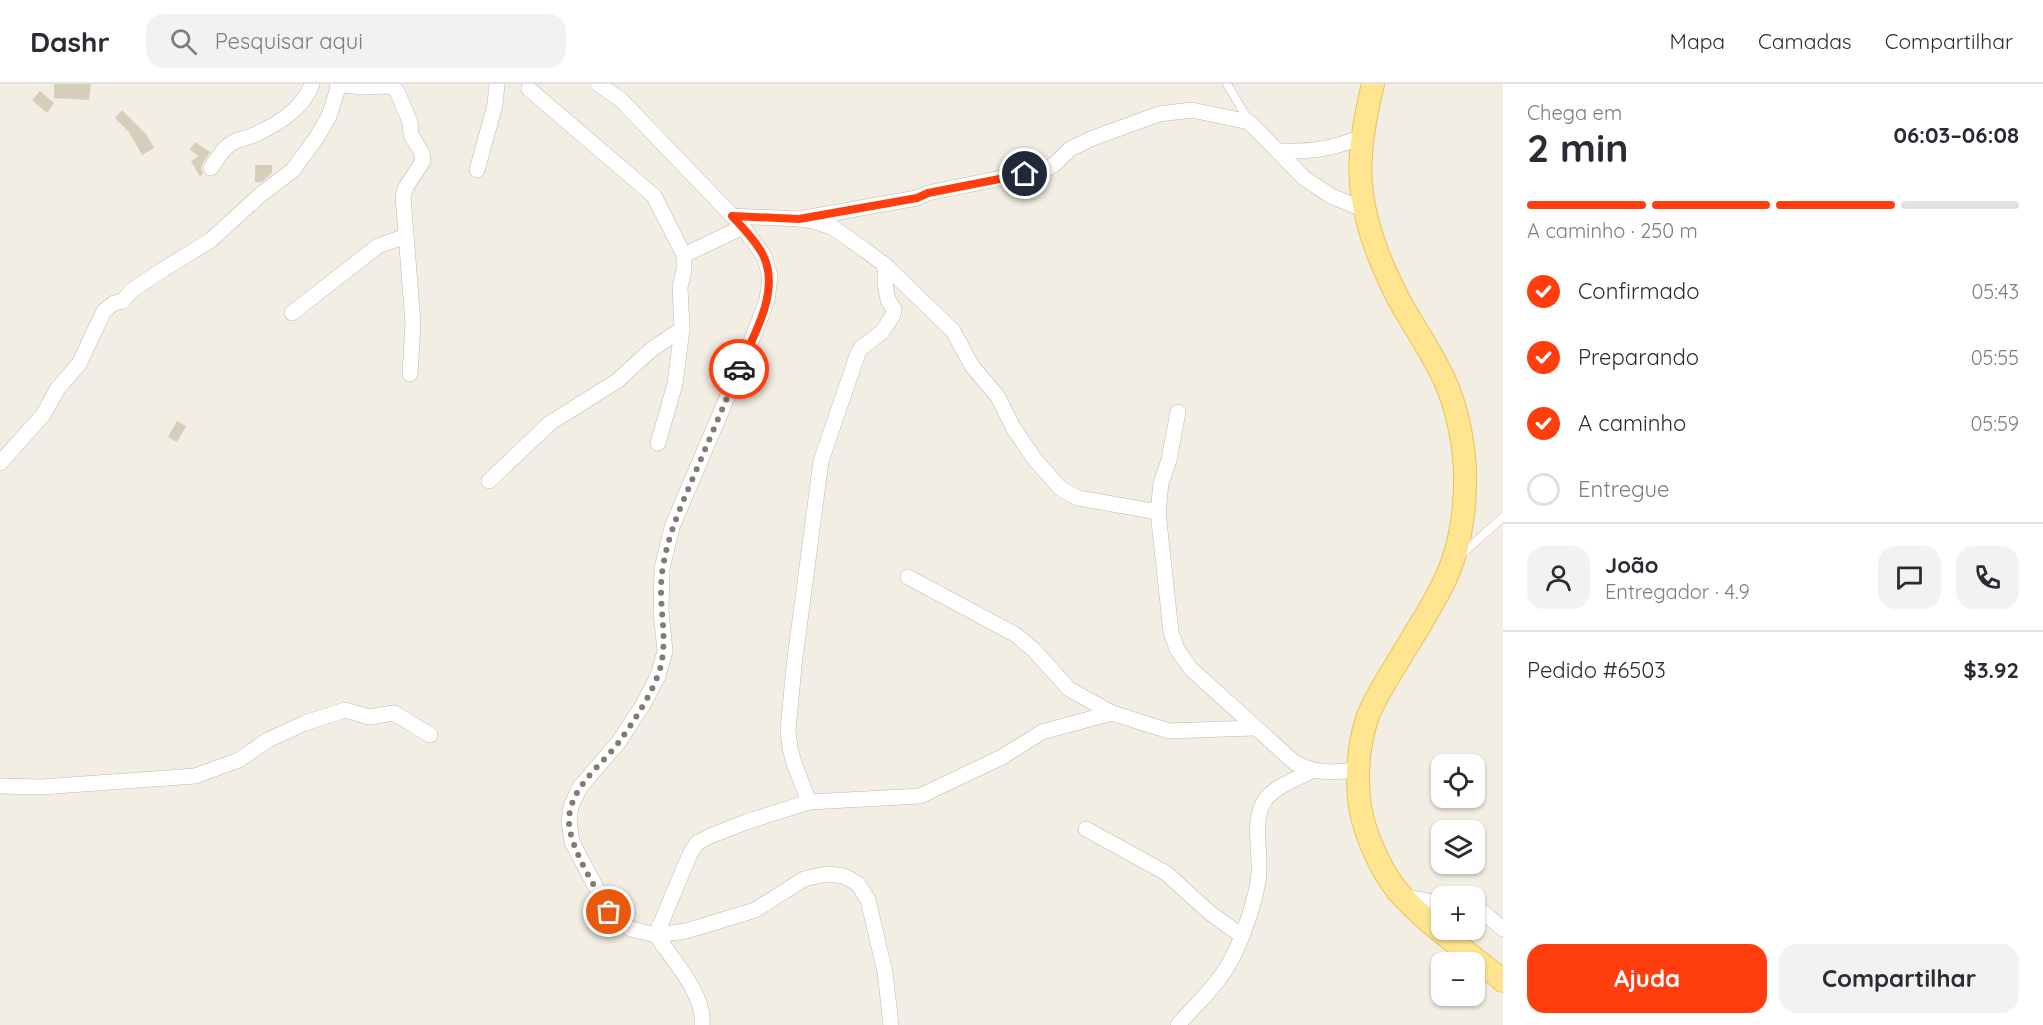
<!DOCTYPE html>
<html lang="pt">
<head>
<meta charset="utf-8">
<style>
	body { margin:0; font-family:Quicksand,sans-serif; background:#f2f2f3; color:#2b2b33; height:100vh; display:flex; flex-direction:column; font-size:22px; white-space:nowrap }
	* { box-sizing:border-box; margin:0 }
	p { font-size:20px; color:#7c7c81 }
	.icon { flex:none; width:33px; height:33px; fill:none; stroke:currentColor; stroke-width:2; stroke-linecap:round; stroke-linejoin:round }
	.map { position:relative; flex:1; overflow:hidden }
	.side { display:flex; flex-direction:column; background:#fff; width:540px }
	.side>* { flex:none }
	.fabs { position:absolute; left:1431px; top:670px; display:grid; gap:12px }
	.fabs a { display:grid; place-items:center; width:54px; height:54px; border-radius:12px; background:#fff; box-shadow:0 2px 4px #0004; font-size:30px }
	.pin { position:absolute; display:grid; place-items:center; width:51px; height:51px; color:#fff; margin:-26px; border:3px solid #fff; border-radius:50%; box-shadow:0 2px 6px #0007 }
	.courier { position:absolute; display:grid; place-items:center; width:60px; height:60px; margin:-30px; border:4px solid #ff3d0d; border-radius:50%; background:#fff; color:#222; box-shadow:0 2px 8px #0007 }
	.headline em { font-style:normal; font-weight:700 }
	.headline div { display:flex; flex-direction:column-reverse }
	.headline { display:flex; align-items:center; justify-content:space-between; height:102px; padding:0 24px }
	h1 { font-size:39px; font-weight:700; line-height:45px }
	.bar { display:grid; grid-template-columns:repeat(4,1fr); gap:9px 6px; align-content:center; height:72px; padding:0 24px }
	.bar i { height:8px; border-radius:4px; background:#e1e1e2 }
	.bar .active { background:#ff3d0d }
	.bar p { grid-column:span 4 }
	.line { display:flex; align-items:center; gap:15px; padding:0 24px; border-top:2px solid #e1e1e2 }
	.line div { flex:1 }
	.round { display:grid; place-items:center; flex:none; width:63px; height:63px; border-radius:18px; background:#f2f2f3 }
	ol { padding:0 24px; list-style:none }
	li { display:flex; align-items:center; gap:18px; height:66px }
	li p { margin-inline-start:auto }
	li .icon { padding:6px; border-radius:50%; background:#ff3d0d; color:#fff; stroke-width:4 }
	li:last-child { color:#7c7c81 }
	li i { width:33px; height:33px; border:3px solid #e1e1e2; border-radius:50% }
	.action { display:flex; gap:12px; margin-top:auto; padding:12px 24px }
	.action a { flex:1; height:69px; border-radius:18px; background:#ff3d0d; color:#fff; font-size:24px; font-weight:700; line-height:69px; text-align:center }
	.action a+a { background:#f2f2f3; color:#2b2b33 }
	header { display:flex; align-items:center; gap:36px; box-sizing:border-box; height:84px; padding:0 30px; background:#fff; border-bottom:2px solid #e1e1e2 }
	header strong { font-size:28px }
	nav { display:flex; gap:33px; margin-inline-start:auto; font-size:21px }
	.search { width:420px; height:54px; background:#f2f2f3; display:flex; align-items:center; gap:15px; box-sizing:border-box; padding:0 21px; border-radius:18px; color:#7c7c81; font-size:22px }
	main { display:flex; flex:1; min-height:0 }
	.map>svg:first-child { display:block }
	.building { fill:#d7cdbb }
	.lines { fill:none; stroke-linecap:round; stroke-linejoin:round }
	.lane-casing { stroke:#c0b9a9; stroke-width:9 }
	.street-casing { stroke:#c0b9a9; stroke-width:16 }
	.primary-casing { stroke:#e6c35d; stroke-width:24 }
	.lane { stroke:#fff; stroke-width:8 }
	.street { stroke:#fff; stroke-width:15 }
	.primary { stroke:#ffe58f; stroke-width:22 }
	.done { stroke:#817c71; stroke-width:6; stroke-dasharray:0 10.8 }
	.route { stroke:#ff3d0d; stroke-width:8 }
</style>
</head>
<body>
<header>
<strong>Dashr</strong>
<div class="search"><svg class="icon" aria-label="search" viewBox="0 0 24 24"><circle cx="10" cy="10" r="6"/><path d="M15 15l6 6"/></svg>Pesquisar aqui</div>
<nav><a>Mapa</a><a>Camadas</a><a>Compartilhar</a></nav>
</header>
<main>
<div class="map">
<svg width="1503" height="941" viewBox="0 0 1503 941">
	<rect width="100%" height="100%" fill="#f2eee3"/>
	<g class="building">
		<polygon points="54,0 91,0 89,16 54,14"/>
		<polygon points="40,7 54,19 47,29 32,16"/>
		<polygon points="122,26 146,50 154,64 142,71 129,48 115,34"/>
		<polygon points="195,58 210,68 203,79 201,84 203,89 200,93 191,77 199,72 190,66"/>
		<polygon points="255,81 272,81 272,89 262,98 255,98"/>
		<polygon points="177,337 186,342 177,358 168,353"/>
	</g>
	<g class="lines">
		<defs>
			<g id="lane">
				<polyline points="1227,0 1249,37"/>
				<polyline points="1462,470 1503,433"/>
			</g>
			<g id="street">
				<polyline points="337,0 361,3 390,2 397,7 410,38 411,51 422,69 423,77 406,103 403,112 413,239 410,290"/>
				<polyline points="598,0 620,15 743,143 764,172 770,192 767,216 755,248 672,443 662,485 661,527 665,567 658,592 644,619 618,659 580,703 571,722 569,737 572,758 609,828 631,845 656,851 686,847 755,826 804,795 826,790 844,792 858,800 868,816 885,888 891,941"/>
				<polyline points="529,5 654,112 684,171"/>
				<path d="M1278 67C1314 68 1330 65 1363 53"/>
				<path d="M211 84C217 75 223 64 232 59 239 55 247 54 254 51 278 40 303 25 312 0"/>
				<polyline points="477,86 495,21 497,0"/>
				<polyline points="732,132 799,135 813,137 832,143 865,166 885,181 953,247 972,282 998,313 1014,345 1036,377 1061,405 1078,414 1158,428"/>
				<polyline points="799,135 917,114 928,109 1046,85 1055,80 1070,65 1093,54 1159,30 1192,26 1249,38 1304,94 1331,112 1365,126"/>
				<polyline points="292,229 378,162 406,152"/>
				<path d="M1178 328 1169 376 1161 399 1158 428 1171 548 1177 565 1191 585 1295 679C1321 691 1332 688 1359 686"/>
				<polyline points="658,359 675,300 682,245 680,203 684,186 684,171 743,143"/>
				<polyline points="0,379 43,331 58,304 79,280 104,227 114,219 123,217 131,207 156,190 211,156 260,111 293,86 317,53 329,32 339,1"/>
				<polyline points="489,397 550,339 617,297 652,265 682,245"/>
				<polyline points="908,493 1016,551 1033,565 1069,605 1112,629 1169,647 1254,644"/>
				<polyline points="0,702 41,703 195,692 239,676 268,656 305,639 345,626 369,633 394,629 430,651"/>
				<polyline points="809,718 794,679 790,664 788,646 794,582 821,377 858,269 861,264 882,248 893,231 894,225 888,216 885,199 885,181"/>
				<polyline points="1086,745 1166,789 1210,829 1242,852"/>
				<polyline points="1403,812 1442,820"/>
				<polyline points="1474,827 1484,829 1503,845"/>
				<polyline points="656,851 690,770 697,759 710,752 746,738 809,718 920,712 1002,673 1042,648 1112,629"/>
				<path d="M656 851C672 875 706 912 702 941"/>
				<path d="M1178 941C1192 924 1209 910 1221 892 1238 870 1253 825 1258 798 1263 772 1250 739 1265 716 1275 702 1297 695 1312 687"/>
			</g>
			<path id="primary" d="M1373 0C1366 29 1358 70 1361 100 1364 139 1380 179 1398 214 1413 242 1432 268 1445 297 1457 324 1463 355 1465 385 1466 424 1460 467 1442 502 1427 532 1408 560 1391 589 1382 604 1371 621 1366 638 1358 664 1356 696 1360 723 1365 751 1383 793 1403 813 1433 845 1470 869 1503 897"/>
		</defs>
		<use href="#lane" class="lane-casing"/>
		<use href="#street" class="street-casing"/>
		<use href="#primary" class="primary-casing"/>
		<use href="#lane" class="lane"/>
		<use href="#street" class="street"/>
		<use href="#primary" class="primary"/>
	</g>
	<g class="lines">
		<path class="done" d="M609 828C596 804 569 763 569 737 569 704 601 682 619 658 633 638 649 615 658 591 671 556 656 520 663 483 668 450 682 420 695 389 710 354 725 319 739 285"/>
		<path class="route" d="M739 285C753 252 780 209 764 173 757 158 743 144 732 132L799 135 917 114 928 109 1025 90"/>
	</g>
</svg>
<div class="fabs">
<a><svg class="icon" aria-label="locate" viewBox="0 0 24 24"><circle cx="12" cy="12" r="6"/><path d="M12 2v4M12 18v4M2 12h4M18 12h4"/></svg></a>
<a><svg class="icon" aria-label="layers" viewBox="0 0 24 24"><path d="M12 4l9 5-9 5-9-5zM3 14l9 5 9-5"/></svg></a>
<a>+</a>
<a>−</a>
</div>
<div class="pin" style="left:609px;top:828px;background:#ea580c"><svg class="icon" aria-label="bag" viewBox="0 0 24 24"><path d="M5 8h14l-1 12H6zM9 8a3 3 0 0 1 6 0"/></svg></div>
<div class="pin" style="left:1025px;top:90px;background:#1f2937"><svg class="icon" aria-label="home" viewBox="0 0 24 24"><path d="M3 11l9-7 9 7M6 9v11h12V9"/></svg></div>
<div class="courier" style="left:739px;top:285px"><svg class="icon" aria-label="car" viewBox="0 0 24 24"><path d="M5 17H2v-5l4-1 3-4h7l3 4 3 1v5h-3M9 17h6M6 11h13"/><circle cx="7" cy="17" r="2"/><circle cx="17" cy="17" r="2"/></svg></div>
</div>
<section class="side">
<div class="headline"><div><h1>2 min</h1><p>Chega em</p></div><em>06:03–06:08</em></div>
<div class="bar"><i class="active"></i><i class="active"></i><i class="active"></i><i></i><p>A caminho · 250 m</p></div>
<ol>
<li><svg class="icon" aria-label="check" viewBox="0 0 24 24"><path d="M5 12l5 5 9-10"/></svg>Confirmado<p>05:43</p></li>
<li><svg class="icon" aria-label="check" viewBox="0 0 24 24"><path d="M5 12l5 5 9-10"/></svg>Preparando<p>05:55</p></li>
<li><svg class="icon" aria-label="check" viewBox="0 0 24 24"><path d="M5 12l5 5 9-10"/></svg>A caminho<p>05:59</p></li>
<li><i></i>Entregue</li>
</ol>
<div class="line" style="height:108px"><a class="round"><svg class="icon" aria-label="person" viewBox="0 0 24 24"><circle cx="12" cy="8" r="4"/><path d="M4 21q1-7 8-7t8 7"/></svg></a><div><b>João</b><p>Entregador · 4.9</p></div><a class="round"><svg class="icon" aria-label="chat" viewBox="0 0 24 24"><path d="M4 5h16v11H9l-5 4z"/></svg></a><a class="round"><svg class="icon" aria-label="phone" viewBox="0 0 24 24"><path d="M5 4h4l2 5-3 2q2 4 5 5l2-3 5 2v4C11 20 4 13 5 4z"/></svg></a></div>
<div class="line" style="height:78px"><div>Pedido #6503</div><b>$3.92</b></div>
<div class="action"><a>Ajuda</a><a>Compartilhar</a></div>
</section>
</main>
</body>
</html>
